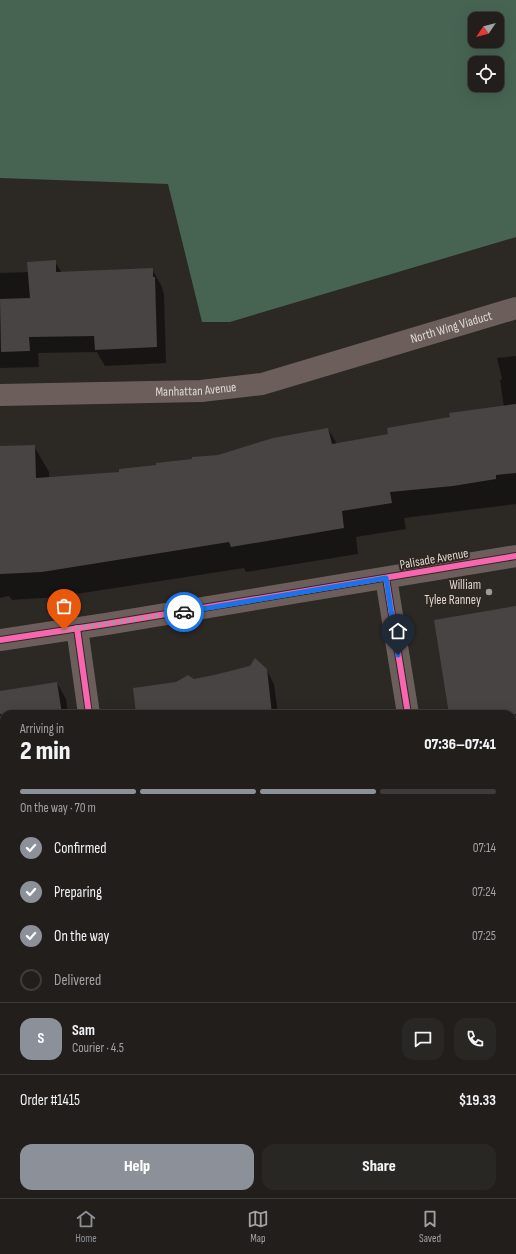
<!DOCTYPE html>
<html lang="en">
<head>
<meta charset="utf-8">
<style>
	body { margin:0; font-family:"Sofia Sans Condensed",sans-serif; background:#292724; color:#f1f3f6; height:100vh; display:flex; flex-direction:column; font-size:15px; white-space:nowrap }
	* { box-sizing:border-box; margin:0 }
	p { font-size:13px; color:#a2a2a3 }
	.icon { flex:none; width:22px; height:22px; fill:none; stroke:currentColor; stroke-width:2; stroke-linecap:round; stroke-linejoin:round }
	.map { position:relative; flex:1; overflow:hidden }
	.drawer { position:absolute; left:0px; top:710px; width:516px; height:488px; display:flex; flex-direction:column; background:#211e1b; border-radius:12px 12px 0 0; box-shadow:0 4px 16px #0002,0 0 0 1px #3e3c3a }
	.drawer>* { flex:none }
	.needle { width:26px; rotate:235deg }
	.fabs { position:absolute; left:468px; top:12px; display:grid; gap:8px }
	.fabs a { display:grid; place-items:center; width:36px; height:36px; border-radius:8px; background:#211e1b; box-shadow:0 4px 16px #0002,0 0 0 1px #3e3c3a; font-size:20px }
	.pin { position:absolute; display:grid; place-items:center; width:34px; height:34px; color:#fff; margin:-41px -17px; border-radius:50% 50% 50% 0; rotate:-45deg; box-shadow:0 0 4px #0007 }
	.pin .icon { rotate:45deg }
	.courier { position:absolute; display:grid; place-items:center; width:40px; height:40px; margin:-20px; border:3px solid #1a73e8; border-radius:50%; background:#fff; color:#222; box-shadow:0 1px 5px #0007 }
	.headline em { font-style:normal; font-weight:800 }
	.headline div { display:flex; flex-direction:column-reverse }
	.headline { display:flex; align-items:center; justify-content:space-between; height:68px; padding:0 20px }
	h1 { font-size:26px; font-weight:800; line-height:30px }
	.bar { display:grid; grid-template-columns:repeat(4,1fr); gap:6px 4px; align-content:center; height:48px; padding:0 20px }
	.bar i { height:5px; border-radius:3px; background:#3e3c3a }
	.bar .selected { background:#8c9099 }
	.bar p { grid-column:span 4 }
	.line { display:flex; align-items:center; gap:10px; padding:0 20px; border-top:1px solid #3e3c3a }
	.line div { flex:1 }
	.round { display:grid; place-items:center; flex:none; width:42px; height:42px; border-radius:12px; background:#292724 }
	ol { padding:0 20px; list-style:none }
	li { display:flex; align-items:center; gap:12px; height:44px }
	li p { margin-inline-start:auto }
	li .icon { padding:4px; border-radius:50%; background:#8c9099; color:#fff; stroke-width:4 }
	li:last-child { color:#a2a2a3 }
	li i { width:22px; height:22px; border:2px solid #3e3c3a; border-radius:50% }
	.action { display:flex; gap:8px; margin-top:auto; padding:8px 20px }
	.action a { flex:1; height:46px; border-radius:12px; background:#8c9099; color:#fff; font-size:16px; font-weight:800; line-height:46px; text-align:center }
	.action a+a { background:#292724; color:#f1f3f6 }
	.dock { display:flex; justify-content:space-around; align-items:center; height:56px; border-top:1px solid #3e3c3a; background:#211e1b; font-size:11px; color:#a2a2a3 }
	.dock a { display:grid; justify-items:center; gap:2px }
	.dock .selected { color:#8c9099 }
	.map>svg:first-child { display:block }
	.forest { fill:#476452; fill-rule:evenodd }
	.shadow { fill:#0007 }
	.building { fill:#484444 }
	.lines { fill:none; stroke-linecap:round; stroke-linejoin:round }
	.minor { stroke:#6b5f5c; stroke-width:22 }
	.major { stroke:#6c5f5b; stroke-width:22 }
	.cycleway-casing { stroke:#302721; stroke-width:8 }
	.cycleway { stroke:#f766af; stroke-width:6 }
	.done { stroke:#9f9a96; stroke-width:4; stroke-dasharray:0 7.2 }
	.route { stroke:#1a73e8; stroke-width:5 }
	.poi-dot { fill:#9f9a96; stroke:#302721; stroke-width:1.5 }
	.labels { text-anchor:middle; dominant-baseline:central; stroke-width:4; stroke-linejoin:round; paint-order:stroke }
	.street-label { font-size:13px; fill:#ddd8d4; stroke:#302721 }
	.poi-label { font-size:13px; fill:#ddd8d4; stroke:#302721; text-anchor:end }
</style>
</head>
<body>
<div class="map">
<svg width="516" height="1198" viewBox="0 0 516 1198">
	<rect width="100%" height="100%" fill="#2c2824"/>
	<path class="forest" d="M0 0H516V237L230 322H202L168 184 0 178ZM475 19H497V41H475ZM475 63H497V85H475Z"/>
	<g class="shadow">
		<polygon points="55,262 62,273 152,269 161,285 164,294 166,363 105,366 97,352 38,353 39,367 0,368 0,273 29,272"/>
		<polygon points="516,356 516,504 404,518 406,529 356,537 358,554 246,572 244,568 57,597 12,600 9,596 0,598 0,447 34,446 49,472 49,478 120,473 218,456 328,429 337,444 389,434 504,407 500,380 502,379 497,358"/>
		<polygon points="516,606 516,821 512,822 512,714 450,714"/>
		<polygon points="266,669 274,684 278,714 137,714 194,680"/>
		<polygon points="57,683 66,699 68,714 4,714 4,825 2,813 0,813 0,692"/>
		<polygon points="4,829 4,864 0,857 0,837"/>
		<polygon points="516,832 516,888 512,889 512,833"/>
		<polygon points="516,927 516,1055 512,1048 512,928"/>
		<polygon points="0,1020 4,1020 4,1143 0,1144"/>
		<polygon points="514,1153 516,1153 516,1167"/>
		<polygon points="308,1194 458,1194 459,1198 303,1198 302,1195"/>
		<polygon points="235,1196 236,1198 221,1198"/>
	</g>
	<g class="building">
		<polygon points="56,260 56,272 153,268 153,277 155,277 157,347 95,350 94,336 29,337 30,351 1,352 0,299 30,298 27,262"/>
		<polygon points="516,404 516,473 496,475 496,479 453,486 390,492 392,503 342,511 344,528 231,547 229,542 42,572 0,574 0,446 35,445 36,478 119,472 119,469 156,465 156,463 192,459 192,457 218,455 273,438 328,428 332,444 388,434 387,428 450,417 449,413"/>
		<polygon points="516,606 516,714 449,714 434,620"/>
		<polygon points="255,658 267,669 272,714 136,714 133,688 176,682 188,675 194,679 214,675 250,666"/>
		<polygon points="57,682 62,714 0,714 0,691"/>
	</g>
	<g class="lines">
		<g class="minor">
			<polyline points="386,578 408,714"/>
			<polyline points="77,628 89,714"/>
			<polyline points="512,1102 516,1101"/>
			<polyline points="0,1185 4,1184"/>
			<polyline points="153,1194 154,1198"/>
			<polyline points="488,1194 488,1198"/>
		</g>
		<g class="major">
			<path id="s1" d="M0 395 201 391 262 384 516 308"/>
			<polyline points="0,640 106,624 516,556"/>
		</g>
		<defs>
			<g id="cycleway">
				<polyline points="386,578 408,714"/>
				<polyline points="77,628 89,714"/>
				<polyline points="0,640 106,624 516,556"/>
			</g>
		</defs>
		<use href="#cycleway" class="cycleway-casing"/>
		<use href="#cycleway" class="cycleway"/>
	</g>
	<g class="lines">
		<polyline class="done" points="64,630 184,612"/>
		<polyline class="route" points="184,612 386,578 398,655"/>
	</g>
	<circle class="poi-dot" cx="489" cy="592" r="4"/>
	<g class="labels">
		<g class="street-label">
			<text stroke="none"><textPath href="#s1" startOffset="460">North Wing Viaduct</textPath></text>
			<text stroke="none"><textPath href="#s1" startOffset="196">Manhattan Avenue</textPath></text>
			<text transform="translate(434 559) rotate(-10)">Palisade Avenue</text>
		</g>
		<g class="poi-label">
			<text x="481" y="585">William<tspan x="481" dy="15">Tylee Ranney</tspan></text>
		</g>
	</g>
</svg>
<div class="fabs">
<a><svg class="needle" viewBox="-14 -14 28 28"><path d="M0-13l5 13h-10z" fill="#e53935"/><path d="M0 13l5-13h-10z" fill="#a2a2a3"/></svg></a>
<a><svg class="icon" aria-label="locate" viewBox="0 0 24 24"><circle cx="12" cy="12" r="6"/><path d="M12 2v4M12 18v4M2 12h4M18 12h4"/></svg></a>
</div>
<div class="pin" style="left:64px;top:630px;background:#ea580c"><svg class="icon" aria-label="bag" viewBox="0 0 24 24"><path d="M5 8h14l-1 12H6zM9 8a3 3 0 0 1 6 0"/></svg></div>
<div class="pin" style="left:398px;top:655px;background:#1f2937"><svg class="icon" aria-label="home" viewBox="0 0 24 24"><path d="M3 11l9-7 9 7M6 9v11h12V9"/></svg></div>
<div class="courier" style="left:184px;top:612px"><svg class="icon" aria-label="car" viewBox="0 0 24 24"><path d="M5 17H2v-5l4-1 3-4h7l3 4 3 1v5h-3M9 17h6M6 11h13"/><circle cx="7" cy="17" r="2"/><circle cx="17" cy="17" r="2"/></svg></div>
<section class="drawer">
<div class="headline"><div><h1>2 min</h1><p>Arriving in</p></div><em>07:36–07:41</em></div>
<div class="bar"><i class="selected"></i><i class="selected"></i><i class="selected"></i><i></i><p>On the way · 70 m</p></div>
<ol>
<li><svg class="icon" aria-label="check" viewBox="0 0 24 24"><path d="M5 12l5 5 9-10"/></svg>Confirmed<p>07:14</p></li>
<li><svg class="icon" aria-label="check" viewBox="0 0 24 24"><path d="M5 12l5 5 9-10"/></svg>Preparing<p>07:24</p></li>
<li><svg class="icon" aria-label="check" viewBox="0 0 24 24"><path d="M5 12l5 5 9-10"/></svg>On the way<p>07:25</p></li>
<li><i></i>Delivered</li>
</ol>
<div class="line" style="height:72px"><b class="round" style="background:#8c9099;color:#fff">S</b><div><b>Sam</b><p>Courier · 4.5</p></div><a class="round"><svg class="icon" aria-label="chat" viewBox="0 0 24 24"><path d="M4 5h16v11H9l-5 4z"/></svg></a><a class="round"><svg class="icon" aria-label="phone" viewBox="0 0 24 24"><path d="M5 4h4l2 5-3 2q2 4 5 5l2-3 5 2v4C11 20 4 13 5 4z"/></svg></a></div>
<div class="line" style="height:52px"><div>Order #1415</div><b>$19.33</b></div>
<div class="action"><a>Help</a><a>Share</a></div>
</section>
</div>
<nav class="dock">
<a class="selected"><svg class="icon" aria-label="home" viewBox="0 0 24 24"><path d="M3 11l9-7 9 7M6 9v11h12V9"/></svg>Home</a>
<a><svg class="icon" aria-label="map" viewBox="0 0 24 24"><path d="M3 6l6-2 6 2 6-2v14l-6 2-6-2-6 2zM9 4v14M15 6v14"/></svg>Map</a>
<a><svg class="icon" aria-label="saved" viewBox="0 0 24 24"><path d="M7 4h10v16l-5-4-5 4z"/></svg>Saved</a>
</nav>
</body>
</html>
